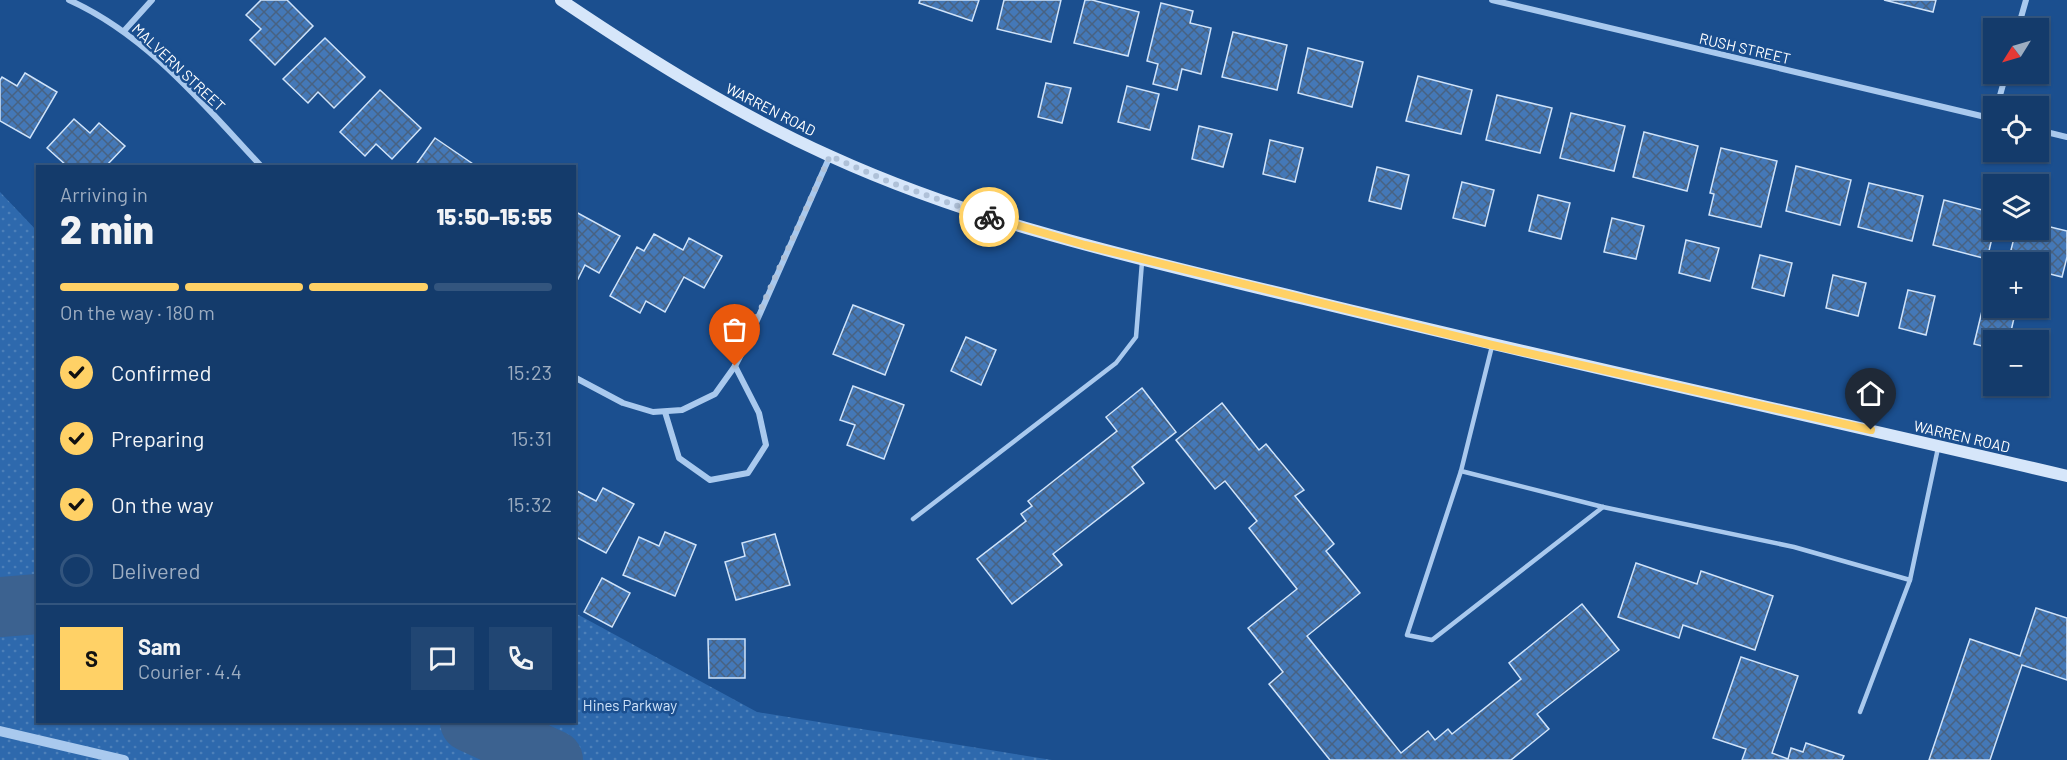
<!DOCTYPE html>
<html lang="en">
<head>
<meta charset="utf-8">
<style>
	body { margin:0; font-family:Barlow,sans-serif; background:#214673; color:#f1f3f6; height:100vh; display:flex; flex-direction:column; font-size:22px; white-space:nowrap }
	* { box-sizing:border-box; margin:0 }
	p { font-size:20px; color:#9dadc1 }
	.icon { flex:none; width:33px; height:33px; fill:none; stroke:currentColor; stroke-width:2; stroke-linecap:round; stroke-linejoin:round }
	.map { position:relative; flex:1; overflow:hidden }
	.sheet { position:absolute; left:36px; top:165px; width:540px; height:558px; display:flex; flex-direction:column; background:#143b6b; border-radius:0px; box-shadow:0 2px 4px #0004,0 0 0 2px #33557e }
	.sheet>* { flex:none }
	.needle { width:39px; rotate:233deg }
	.tools { position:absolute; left:1983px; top:18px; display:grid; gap:12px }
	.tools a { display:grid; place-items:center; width:66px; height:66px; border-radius:0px; background:#143b6b; box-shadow:0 2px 4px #0004,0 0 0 2px #33557e; font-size:30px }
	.pin { position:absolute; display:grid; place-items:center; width:51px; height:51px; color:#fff; margin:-62px -26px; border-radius:50% 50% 50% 0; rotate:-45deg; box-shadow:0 0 6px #0007 }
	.pin .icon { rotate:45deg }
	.courier { position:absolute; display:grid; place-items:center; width:60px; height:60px; margin:-30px; border:4px solid #ffd166; border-radius:50%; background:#fff; color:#222; box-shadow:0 2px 8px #0007 }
	.overview em { font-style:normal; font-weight:800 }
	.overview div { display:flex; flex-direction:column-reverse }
	.overview { display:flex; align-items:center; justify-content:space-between; height:102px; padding:0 24px }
	h1 { font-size:39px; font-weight:800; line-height:45px }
	.bar { display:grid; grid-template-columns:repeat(4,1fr); gap:9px 6px; align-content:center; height:72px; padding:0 24px }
	.bar i { height:8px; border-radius:4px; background:#33557e }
	.bar .active { background:#ffd166 }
	.bar p { grid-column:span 4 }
	.line { display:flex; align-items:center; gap:15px; padding:0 24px; border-top:2px solid #33557e }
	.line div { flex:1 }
	.round { display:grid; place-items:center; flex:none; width:63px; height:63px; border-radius:0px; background:#214673 }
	ol { padding:0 24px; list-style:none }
	li { display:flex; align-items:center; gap:18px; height:66px }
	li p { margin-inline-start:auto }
	li .icon { padding:6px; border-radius:50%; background:#ffd166; color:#111; stroke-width:4 }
	li:last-child { color:#9dadc1 }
	li i { width:33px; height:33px; border:3px solid #33557e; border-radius:50% }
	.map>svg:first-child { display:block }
	.grass { fill:url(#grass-dots) }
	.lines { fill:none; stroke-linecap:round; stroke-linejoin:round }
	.river { stroke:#3c6290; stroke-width:60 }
	.building { fill:url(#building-cross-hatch); stroke:#cfe3fa; stroke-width:1.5 }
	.service { stroke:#a9c9ee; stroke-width:4.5 }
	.minor { stroke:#a9c9ee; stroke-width:6 }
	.tertiary { stroke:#a9c9ee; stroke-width:10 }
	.secondary { stroke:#d6e6fa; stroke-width:12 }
	.done { stroke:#afc1d8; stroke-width:6; stroke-dasharray:0 10.8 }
	.route { stroke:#ffd166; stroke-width:8 }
	.labels { text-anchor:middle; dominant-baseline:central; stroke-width:5; stroke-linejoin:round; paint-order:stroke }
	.street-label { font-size:15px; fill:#fff; stroke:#1b4f8f }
	.park-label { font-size:15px; fill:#cfe3fa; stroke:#1b4f8f }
</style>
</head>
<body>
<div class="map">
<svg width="2067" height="760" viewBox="0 0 2067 760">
	<defs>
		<pattern id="grass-dots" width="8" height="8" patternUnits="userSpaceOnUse" patternTransform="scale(1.5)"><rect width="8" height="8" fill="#2e69ad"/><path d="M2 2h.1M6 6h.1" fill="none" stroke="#4d80b9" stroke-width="1.8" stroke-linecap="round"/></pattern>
		<pattern id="building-cross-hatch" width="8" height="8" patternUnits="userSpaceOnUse" patternTransform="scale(1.5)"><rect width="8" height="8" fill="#4478b7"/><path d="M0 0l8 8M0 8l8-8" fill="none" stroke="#486282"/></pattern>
	</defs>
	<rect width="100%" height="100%" fill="#1b4f8f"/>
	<polygon class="grass" points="0,192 37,231 38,722 574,722 575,613 757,712 1052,760 0,760"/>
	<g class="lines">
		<g class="river">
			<polyline points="0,607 38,604"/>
			<polyline points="470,722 553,760"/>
		</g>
	</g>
	<g class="building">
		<polygon points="261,0 287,0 313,26 275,65 250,40 261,29 246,15"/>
		<polygon points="920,0 979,0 972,21 919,3"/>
		<polygon points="1004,0 1061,0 1051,42 997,29"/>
		<polygon points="1085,0 1092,0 1139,12 1128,56 1074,43"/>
		<polygon points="1884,0 1936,0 1933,12"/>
		<polygon points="1161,3 1193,11 1190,23 1211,28 1201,74 1182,69 1177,90 1153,84 1158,64 1147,61"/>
		<polygon points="1233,32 1287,45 1277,90 1222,77"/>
		<polygon points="325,38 365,77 334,108 318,92 308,103 283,79"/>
		<polygon points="1308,48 1363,62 1352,107 1298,93"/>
		<polygon points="25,73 57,92 30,138 0,121 0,80 2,77 17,86"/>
		<polygon points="1418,76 1472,90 1461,134 1406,121"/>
		<polygon points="1046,83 1071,88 1062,123 1038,117"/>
		<polygon points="1127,86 1159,94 1150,130 1118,122"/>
		<polygon points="380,90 421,128 392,159 376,144 365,156 340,132"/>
		<polygon points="1497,95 1552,108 1540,153 1486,140"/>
		<polygon points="1571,113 1625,126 1614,171 1560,158"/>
		<polygon points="74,119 90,133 99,123 125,146 106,166 67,166 47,148"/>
		<polygon points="1199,126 1232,134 1223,167 1192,159"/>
		<polygon points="1644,132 1698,146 1687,191 1633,177"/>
		<polygon points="435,138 476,166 415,166"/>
		<polygon points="1270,140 1303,148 1295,182 1263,174"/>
		<polygon points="1721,148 1777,161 1761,227 1709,215 1714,194 1710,193"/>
		<polygon points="1796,166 1851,180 1840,225 1786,211"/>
		<polygon points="1377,167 1409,175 1401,209 1369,201"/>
		<polygon points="1462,182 1494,190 1485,226 1453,218"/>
		<polygon points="1869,183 1923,196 1912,241 1858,227"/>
		<polygon points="1538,195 1570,203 1561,239 1529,231"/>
		<polygon points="1944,200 1994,213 1994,230 1987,259 1933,245"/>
		<polygon points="574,211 620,236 599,273 585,265 578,279 574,277"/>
		<polygon points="1612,218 1644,226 1636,259 1604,252"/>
		<polygon points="2038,224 2067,231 2067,257 2062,277 2038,271 2038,262 2008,262 2016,230 2038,230"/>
		<polygon points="654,234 683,250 689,238 722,256 704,288 684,277 665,312 646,301 640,313 610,296 637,247 644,251"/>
		<polygon points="1686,240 1719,248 1710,281 1679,273"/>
		<polygon points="1760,255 1792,263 1784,296 1752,288"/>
		<polygon points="1833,275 1866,283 1858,316 1826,308"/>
		<polygon points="1908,290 1935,296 1926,335 1899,328"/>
		<polygon points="853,305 904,325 885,375 833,354"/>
		<polygon points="1982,311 2014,318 2009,340 1994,340 1994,349 1974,344"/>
		<polygon points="966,337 996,350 981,385 951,371"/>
		<polygon points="853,386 904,405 884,459 847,445 855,425 840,420"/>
		<polygon points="1142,388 1176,432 1132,467 1144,483 1053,554 1062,565 1012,604 977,559 1026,521 1021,514 1032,506 1028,501 1117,431 1106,417"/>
		<polygon points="1222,403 1259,450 1266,444 1304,490 1295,496 1334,544 1326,551 1360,593 1307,636 1401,753 1428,731 1435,740 1448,729 1452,734 1521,679 1509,663 1582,604 1619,650 1537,714 1549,729 1511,760 1330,760 1269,684 1283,672 1248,628 1297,589 1249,528 1257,521 1225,481 1215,489 1176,440"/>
		<polygon points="603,488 634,504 606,553 574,536 574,495 577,491 596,501"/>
		<polygon points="665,532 696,545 675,596 623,575 639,537 659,546"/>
		<polygon points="775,534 790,585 736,600 725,562 745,556 742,543"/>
		<polygon points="1636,563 1697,584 1701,571 1773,596 1755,650 1683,625 1679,638 1618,617"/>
		<polygon points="602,578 630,593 612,627 584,612"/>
		<polygon points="2036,608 2067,618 2067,680 2022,665 1990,760 1929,760 1970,639 2020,656"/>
		<polygon points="708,639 745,639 745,678 709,678"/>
		<polygon points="1741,657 1798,676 1772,753 1788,759 1791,748 1803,752 1806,743 1844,756 1842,760 1742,760 1746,749 1713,738"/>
	</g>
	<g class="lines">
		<g class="service">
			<polyline points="1492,346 1461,471 1603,507 1794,547 1910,580 1938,448"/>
			<polyline points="1461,471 1407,635 1432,640 1603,507"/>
			<polyline points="913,519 1116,363 1136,337 1142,262"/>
			<polyline points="1860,712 1910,580"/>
		</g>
		<g class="minor">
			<path d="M69 0C147 35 204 105 261 166"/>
			<polyline points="1492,0 1994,119"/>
			<polyline points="2018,28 2026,0"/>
			<polyline points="124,31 152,0"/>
			<polyline points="1997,106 2006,74"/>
			<polyline points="2038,130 2067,137"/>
			<polyline points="574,377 623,403 653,412 682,410 715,394 735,366 746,345 830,156"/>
			<polyline points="665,412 679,458 710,480 748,473 766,445 759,413 735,366"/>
		</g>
		<polyline class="tertiary" points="0,731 124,760"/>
		<path class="secondary" d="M561 0C647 58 735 113 830 156 981 225 1144 260 1304 299 1557 361 1813 416 2067 476"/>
	</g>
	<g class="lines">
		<polyline class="done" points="735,366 830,156 892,183 989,217"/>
		<polyline class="route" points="989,217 1085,245 1492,345 1871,430"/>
	</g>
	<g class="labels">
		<g class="street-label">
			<text transform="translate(1745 48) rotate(13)">RUSH STREET</text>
			<text transform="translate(179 67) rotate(43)">MALVERN STREET</text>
			<text transform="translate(771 109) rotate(27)">WARREN ROAD</text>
			<text transform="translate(1962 436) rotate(13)">WARREN ROAD</text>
		</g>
		<g class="park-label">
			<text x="630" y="705">Hines Parkway</text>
		</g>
	</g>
</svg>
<div class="tools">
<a><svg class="needle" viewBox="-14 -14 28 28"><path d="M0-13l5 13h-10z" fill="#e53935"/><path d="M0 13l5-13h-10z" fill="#9dadc1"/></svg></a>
<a><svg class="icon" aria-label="locate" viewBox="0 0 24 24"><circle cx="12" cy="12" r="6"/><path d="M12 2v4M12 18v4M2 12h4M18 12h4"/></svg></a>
<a><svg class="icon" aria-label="layers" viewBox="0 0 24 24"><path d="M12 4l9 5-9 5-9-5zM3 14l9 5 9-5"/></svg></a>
<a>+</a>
<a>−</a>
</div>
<div class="pin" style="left:735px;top:366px;background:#ea580c"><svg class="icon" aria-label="bag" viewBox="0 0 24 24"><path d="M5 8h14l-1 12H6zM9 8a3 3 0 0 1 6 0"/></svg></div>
<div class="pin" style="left:1871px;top:430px;background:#1f2937"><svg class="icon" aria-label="home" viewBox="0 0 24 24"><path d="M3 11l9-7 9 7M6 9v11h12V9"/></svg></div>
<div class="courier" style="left:989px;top:217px"><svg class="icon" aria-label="bike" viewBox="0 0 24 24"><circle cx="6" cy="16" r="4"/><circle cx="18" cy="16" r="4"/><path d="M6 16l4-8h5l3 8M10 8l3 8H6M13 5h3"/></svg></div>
<section class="sheet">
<div class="overview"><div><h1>2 min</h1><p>Arriving in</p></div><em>15:50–15:55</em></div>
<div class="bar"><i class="active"></i><i class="active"></i><i class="active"></i><i></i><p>On the way · 180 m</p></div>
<ol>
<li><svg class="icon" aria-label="check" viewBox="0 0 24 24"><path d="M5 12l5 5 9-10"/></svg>Confirmed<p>15:23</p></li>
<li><svg class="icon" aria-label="check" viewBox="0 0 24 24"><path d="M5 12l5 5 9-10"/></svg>Preparing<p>15:31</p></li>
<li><svg class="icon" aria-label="check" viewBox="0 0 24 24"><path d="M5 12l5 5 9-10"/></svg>On the way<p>15:32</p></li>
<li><i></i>Delivered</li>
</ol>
<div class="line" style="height:108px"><b class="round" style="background:#ffd166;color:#111">S</b><div><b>Sam</b><p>Courier · 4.4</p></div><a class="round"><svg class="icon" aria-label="chat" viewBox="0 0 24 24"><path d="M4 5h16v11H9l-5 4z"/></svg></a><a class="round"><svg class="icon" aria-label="phone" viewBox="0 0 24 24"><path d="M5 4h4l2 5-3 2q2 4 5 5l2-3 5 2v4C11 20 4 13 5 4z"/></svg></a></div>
</section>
</div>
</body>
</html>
